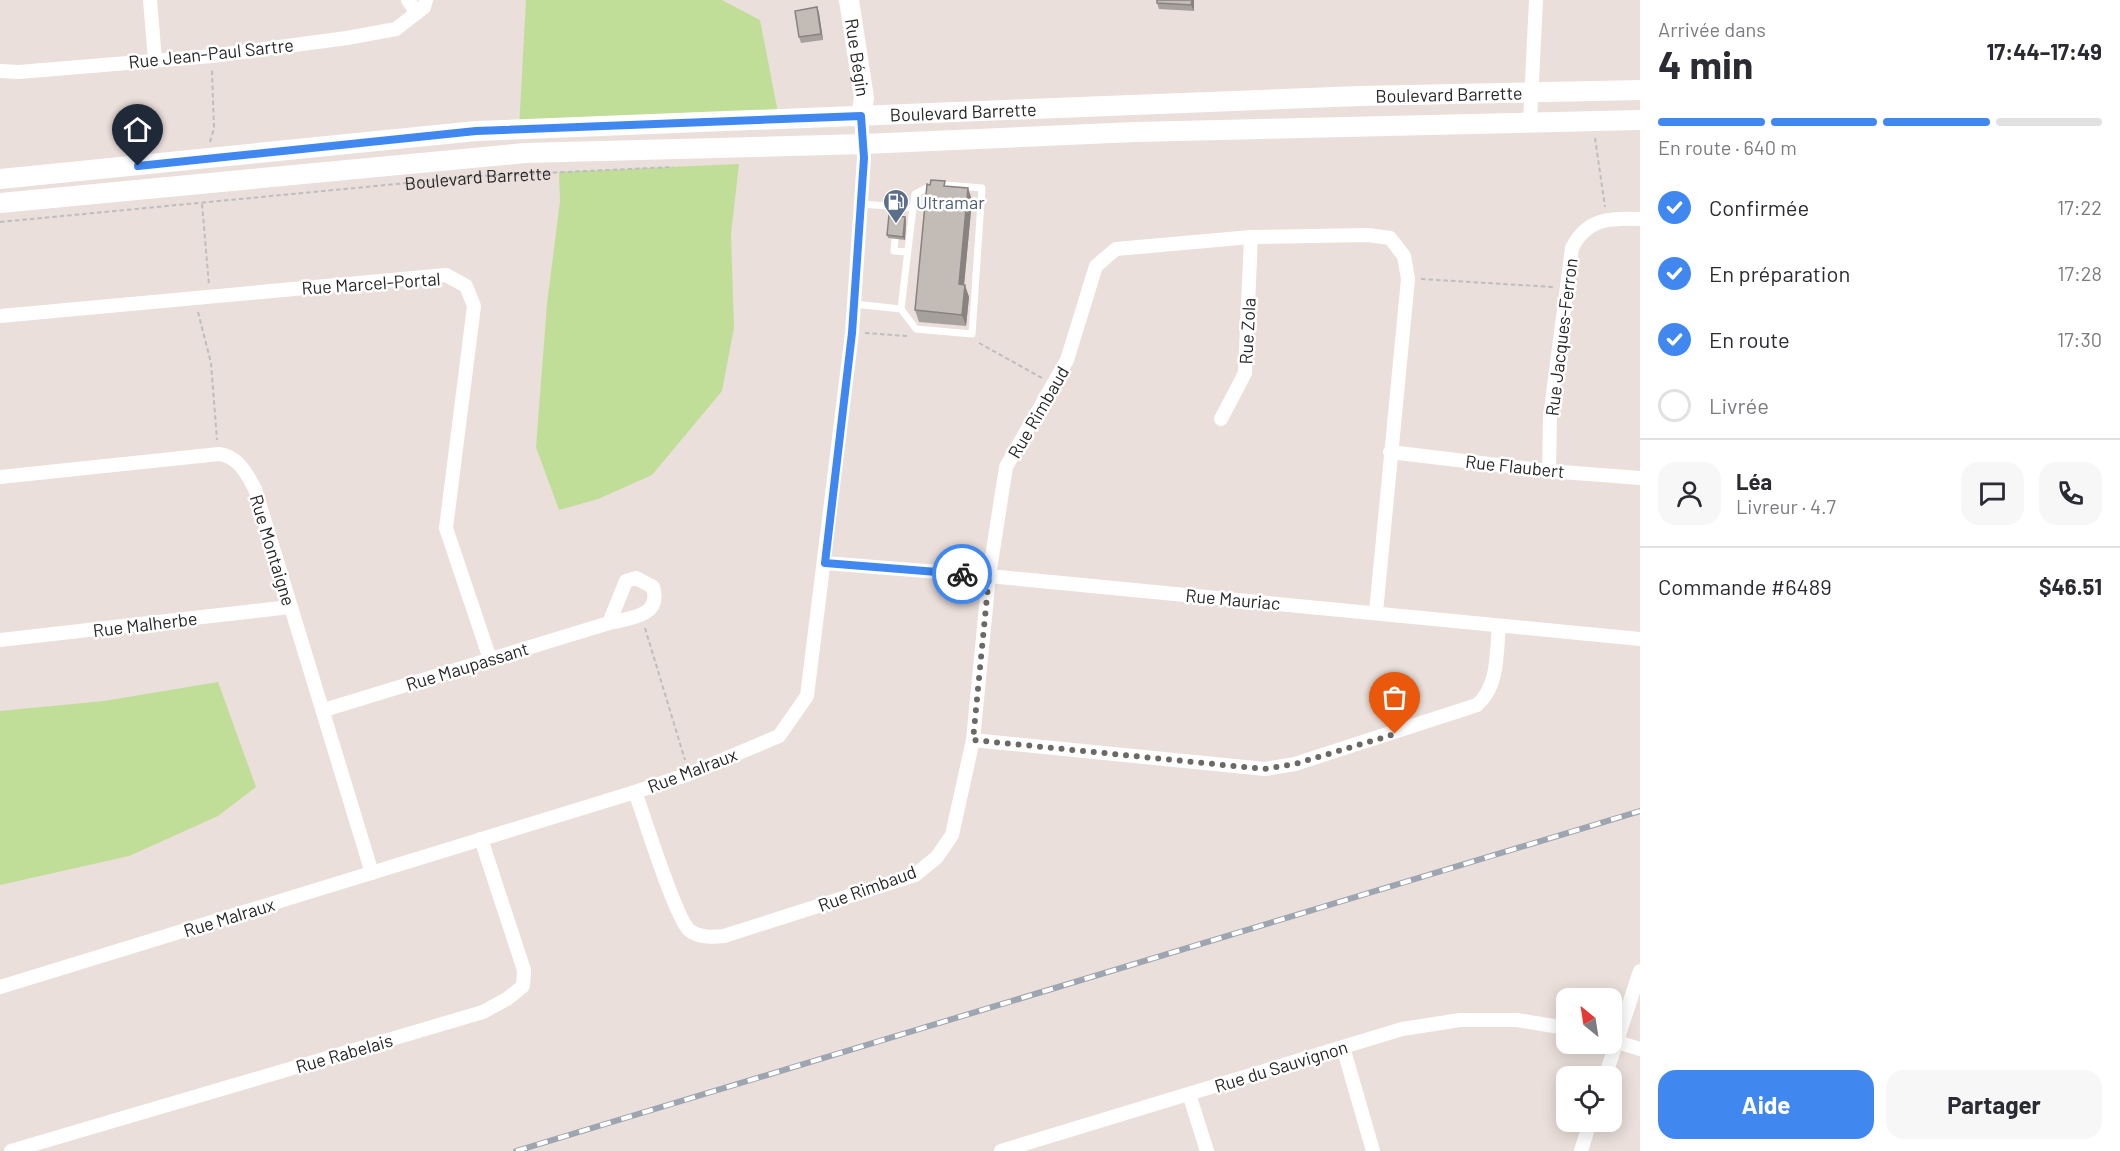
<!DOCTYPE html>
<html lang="fr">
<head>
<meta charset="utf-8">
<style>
	body { margin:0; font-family:Barlow,sans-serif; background:#f7f7f7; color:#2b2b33; height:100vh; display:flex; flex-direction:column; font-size:22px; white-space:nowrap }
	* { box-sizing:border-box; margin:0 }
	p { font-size:20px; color:#7c7c81 }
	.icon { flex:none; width:33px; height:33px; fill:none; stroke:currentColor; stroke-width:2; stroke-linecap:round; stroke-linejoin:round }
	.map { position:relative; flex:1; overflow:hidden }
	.drawer { display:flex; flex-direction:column; background:#fff; width:480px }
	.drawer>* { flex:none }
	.needle { width:39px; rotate:330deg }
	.fabs { position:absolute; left:1556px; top:988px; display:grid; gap:12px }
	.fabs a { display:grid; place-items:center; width:66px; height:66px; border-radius:12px; background:#fff; box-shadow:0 3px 15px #0003; font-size:30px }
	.pin { position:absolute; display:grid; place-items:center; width:51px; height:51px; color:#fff; margin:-62px -26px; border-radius:50% 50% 50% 0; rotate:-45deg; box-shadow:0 0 6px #0007 }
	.pin .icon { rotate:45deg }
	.courier { position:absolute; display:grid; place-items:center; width:60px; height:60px; margin:-30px; border:4px solid #4088f0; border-radius:50%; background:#fff; color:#222; box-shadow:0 2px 8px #0007 }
	.overview em { font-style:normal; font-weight:700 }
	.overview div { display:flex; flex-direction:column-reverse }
	.overview { display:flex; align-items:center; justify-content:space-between; height:102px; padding:0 18px }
	h1 { font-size:39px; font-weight:700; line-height:45px }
	.bar { display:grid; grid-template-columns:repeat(4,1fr); gap:9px 6px; align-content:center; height:72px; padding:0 18px }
	.bar i { height:8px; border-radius:4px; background:#e1e1e2 }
	.bar .on { background:#4088f0 }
	.bar p { grid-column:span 4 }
	.line { display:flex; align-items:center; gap:15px; padding:0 18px; border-top:2px solid #e1e1e2 }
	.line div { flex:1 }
	.round { display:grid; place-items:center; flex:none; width:63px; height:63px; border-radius:18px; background:#f7f7f7 }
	ol { padding:0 18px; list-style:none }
	li { display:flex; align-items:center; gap:18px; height:66px }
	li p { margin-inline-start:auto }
	li .icon { padding:6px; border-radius:50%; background:#4088f0; color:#fff; stroke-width:4 }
	li:last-child { color:#7c7c81 }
	li i { width:33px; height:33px; border:3px solid #e1e1e2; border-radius:50% }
	.button { display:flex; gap:12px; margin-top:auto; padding:12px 18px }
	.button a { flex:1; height:69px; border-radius:18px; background:#4088f0; color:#fff; font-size:24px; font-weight:700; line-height:69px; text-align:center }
	.button a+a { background:#f7f7f7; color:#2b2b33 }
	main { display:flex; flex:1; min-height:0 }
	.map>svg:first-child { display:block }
	.green { fill:#c0de98 }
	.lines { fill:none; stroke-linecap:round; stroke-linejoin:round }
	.path { stroke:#bebebe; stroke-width:2; stroke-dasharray:4.5 3; stroke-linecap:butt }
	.lane { stroke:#fff; stroke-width:7 }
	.street { stroke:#fff; stroke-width:14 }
	.secondary { stroke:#fff; stroke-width:20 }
	.rail-casing { stroke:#9da5b1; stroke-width:6 }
	.rail { stroke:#fff; stroke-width:4; stroke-dasharray:11; stroke-linecap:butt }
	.wall { fill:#a7a19d }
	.shaded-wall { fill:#88837f }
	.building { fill:#c2bbb6; stroke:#88837f; stroke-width:1.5 }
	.done { stroke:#6c6866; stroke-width:6; stroke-dasharray:0 10.8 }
	.route { stroke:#4088f0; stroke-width:8 }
	.labels { text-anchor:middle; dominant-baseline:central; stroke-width:5; stroke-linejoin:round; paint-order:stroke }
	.street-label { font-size:18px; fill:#282828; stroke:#fff }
	.service-label { font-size:18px; fill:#4e5e75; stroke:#fff; text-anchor:start }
</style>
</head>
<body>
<main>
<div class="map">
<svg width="1640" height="1151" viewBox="0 0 1640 1151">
	<rect width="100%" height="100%" fill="#eadfda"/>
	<g class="green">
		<polygon points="526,0 722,0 760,20 779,118 519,129"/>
		<polygon points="739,164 731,234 734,328 722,391 652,475 598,499 559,510 536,447 547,304 560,201 559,172"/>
		<polygon points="218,682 256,787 218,816 129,856 0,885 0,711 104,701"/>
	</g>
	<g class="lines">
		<g class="path">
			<polyline points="1595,138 1605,207"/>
			<polyline points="210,142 214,128 212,70"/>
			<polyline points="202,204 209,285"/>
			<path id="s1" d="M0 222 480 176 673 167"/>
			<polyline points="1421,279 1553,287"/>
			<polyline points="198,312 211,363 217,440"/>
			<polyline points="865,333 907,336"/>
			<polyline points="979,343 1042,378"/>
			<polyline points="645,628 685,760"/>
		</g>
		<g class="lane">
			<polyline points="898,207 894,251 907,252"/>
			<polyline points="854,304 901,309 913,208 861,204"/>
			<polyline points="901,309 916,329 972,334 982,188 934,184 915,194 913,208"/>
		</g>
		<g class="street">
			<polyline points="150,0 155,60"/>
			<polyline points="408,0 417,13"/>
			<polyline points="0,71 19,72 212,56 347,38 396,29 424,7 426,0"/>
			<polyline points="1530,122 1536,0"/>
			<polyline points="0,316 446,275 466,286 474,306 446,528 490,659"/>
			<polyline points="1221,419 1245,373 1251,237"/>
			<polyline points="1390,452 1549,471 1640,478"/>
			<path d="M1549 471 1550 417 1572 248C1587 218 1610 218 1640 219"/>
			<path d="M0 477 219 454C238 456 247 474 255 489L372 873"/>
			<polyline points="825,563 989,576 1640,639"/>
			<polyline points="0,640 290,607"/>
			<path d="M324 710 609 623C631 618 662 616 653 587L636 578 626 581 609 623"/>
			<path d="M973 740 1265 769 1295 764 1477 705C1499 686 1496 654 1499 626"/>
			<path d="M635 792C644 816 675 917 689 930 699 938 713 937 724 936L915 875 937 857 952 835 973 740 989 576 1006 467 1067 360 1096 266 1116 249 1251 237 1368 235 1390 238 1404 256 1408 279 1376 612"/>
			<polyline points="0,987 635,792 689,774 779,736 807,696 852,333 864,158 861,116"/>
			<polyline points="1611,1040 1640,1049"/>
			<polyline points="1343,1047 1373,1151"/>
			<polyline points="1605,1077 1640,971"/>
			<polyline points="1189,1094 1207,1151"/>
			<polyline points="11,1151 483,1012 507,999 523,986 524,970 481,839"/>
			<polyline points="1001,1151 1402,1029 1460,1020 1517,1020 1566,1028"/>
			<polyline points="1581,1151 1590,1122"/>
		</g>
		<g class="secondary">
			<path id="s2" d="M849 0 864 98 861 116"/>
			<path id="s3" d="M0 179 476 131 1360 96 1640 90"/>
			<polyline points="0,203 525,153 864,144 1135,132 1640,120"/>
		</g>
		<defs>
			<polyline id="rail" points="516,1151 1640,811"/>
		</defs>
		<use href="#rail" class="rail-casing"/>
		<use href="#rail" class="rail"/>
	</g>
	<g class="wall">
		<polygon points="1157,0 1194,0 1194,11 1159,9 1157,3"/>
		<polygon points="817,7 819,13 823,40 801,43 799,37"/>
		<polygon points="930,185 946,186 972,200 964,285 969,297 966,326 919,322 915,310"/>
		<polygon points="906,220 905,240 888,238 887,235"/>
	</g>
	<g class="shaded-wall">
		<polygon points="1192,0 1194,0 1194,11 1191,5"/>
		<polygon points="817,7 819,13 823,40 821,34"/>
		<polygon points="968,188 972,200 963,296 959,284"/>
		<polygon points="905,217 906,220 905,240 903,237"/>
		<polygon points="965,285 969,297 966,326 962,315"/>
	</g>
	<g class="building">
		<polygon points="1157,0 1192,0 1191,5 1157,3"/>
		<polygon points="817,7 821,34 799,37 795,11"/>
		<polygon points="931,180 945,181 944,186 968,188 959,284 965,285 962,315 915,310 927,184 930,185"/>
		<polygon points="889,215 905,217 903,237 887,235"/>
	</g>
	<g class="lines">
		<polyline class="done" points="962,574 989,576 973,740 1264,769 1295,764 1395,734"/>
		<polyline class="route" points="138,166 476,131 861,116 864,158 852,333 825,563 962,574"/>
	</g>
	<defs>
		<symbol id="fuel-pin" viewBox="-11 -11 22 30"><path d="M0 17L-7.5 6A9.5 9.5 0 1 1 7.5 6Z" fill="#5c6f8a" stroke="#fff"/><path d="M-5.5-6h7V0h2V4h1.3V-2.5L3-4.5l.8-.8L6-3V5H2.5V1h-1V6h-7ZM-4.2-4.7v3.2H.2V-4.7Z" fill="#fff"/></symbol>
	</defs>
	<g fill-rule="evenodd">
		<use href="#fuel-pin" x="881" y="187" width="30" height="40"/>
	</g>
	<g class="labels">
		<g class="street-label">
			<text transform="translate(211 53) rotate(-6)">Rue Jean-Paul Sartre</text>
			<text stroke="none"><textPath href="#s2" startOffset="58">Rue Bégin</textPath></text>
			<text stroke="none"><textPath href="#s3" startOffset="1452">Boulevard Barrette</textPath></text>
			<text stroke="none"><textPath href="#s3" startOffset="966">Boulevard Barrette</textPath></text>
			<text stroke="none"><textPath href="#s1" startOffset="480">Boulevard Barrette</textPath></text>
			<text transform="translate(371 283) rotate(-4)">Rue Marcel-Portal</text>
			<text transform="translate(1247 331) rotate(-87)">Rue Zola</text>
			<text transform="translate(1561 337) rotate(-83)">Rue Jacques-Ferron</text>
			<text transform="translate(1038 412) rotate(-60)">Rue Rimbaud</text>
			<text transform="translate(1515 466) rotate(6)">Rue Flaubert</text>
			<text transform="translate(273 550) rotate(73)">Rue Montaigne</text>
			<text transform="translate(1233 599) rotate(5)">Rue Mauriac</text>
			<text transform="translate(145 624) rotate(-7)">Rue Malherbe</text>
			<text transform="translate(467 666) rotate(-17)">Rue Maupassant</text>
			<text transform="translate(692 770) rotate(-21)">Rue Malraux</text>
			<text transform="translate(867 888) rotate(-20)">Rue Rimbaud</text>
			<text transform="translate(229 917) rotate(-17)">Rue Malraux</text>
			<text transform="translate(344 1053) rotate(-16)">Rue Rabelais</text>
			<text transform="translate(1281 1066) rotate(-17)">Rue du Sauvignon</text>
		</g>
		<g class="service-label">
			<text x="916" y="202">Ultramar</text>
		</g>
	</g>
</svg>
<div class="fabs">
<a><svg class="needle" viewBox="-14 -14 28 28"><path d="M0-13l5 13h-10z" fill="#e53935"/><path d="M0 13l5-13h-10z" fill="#7c7c81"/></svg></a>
<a><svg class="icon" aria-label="locate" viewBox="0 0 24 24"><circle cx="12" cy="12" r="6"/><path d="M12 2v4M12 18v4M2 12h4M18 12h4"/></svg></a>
</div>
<div class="pin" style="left:1395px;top:734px;background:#ea580c"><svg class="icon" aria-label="bag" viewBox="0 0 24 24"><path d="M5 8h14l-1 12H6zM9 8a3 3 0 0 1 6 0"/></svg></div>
<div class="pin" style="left:138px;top:166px;background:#1f2937"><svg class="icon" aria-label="home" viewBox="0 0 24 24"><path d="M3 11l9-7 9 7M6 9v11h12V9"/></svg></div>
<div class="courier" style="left:962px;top:574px"><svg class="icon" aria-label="bike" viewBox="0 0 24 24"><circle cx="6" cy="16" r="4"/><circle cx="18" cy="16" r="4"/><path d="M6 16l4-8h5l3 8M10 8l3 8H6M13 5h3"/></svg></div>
</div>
<section class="drawer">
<div class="overview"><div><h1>4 min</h1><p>Arrivée dans</p></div><em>17:44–17:49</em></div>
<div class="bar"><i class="on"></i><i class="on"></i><i class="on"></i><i></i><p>En route · 640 m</p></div>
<ol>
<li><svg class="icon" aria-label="check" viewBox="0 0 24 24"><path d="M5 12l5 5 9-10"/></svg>Confirmée<p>17:22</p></li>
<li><svg class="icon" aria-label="check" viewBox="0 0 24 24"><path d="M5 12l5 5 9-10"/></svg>En préparation<p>17:28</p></li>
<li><svg class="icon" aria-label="check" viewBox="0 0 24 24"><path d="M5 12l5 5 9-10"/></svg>En route<p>17:30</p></li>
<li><i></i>Livrée</li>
</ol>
<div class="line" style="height:108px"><a class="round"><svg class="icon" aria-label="person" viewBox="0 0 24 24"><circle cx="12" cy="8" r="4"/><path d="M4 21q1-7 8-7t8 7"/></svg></a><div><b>Léa</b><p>Livreur · 4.7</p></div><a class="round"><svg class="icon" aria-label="chat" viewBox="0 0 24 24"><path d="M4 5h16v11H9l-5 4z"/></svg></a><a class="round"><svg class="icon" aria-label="phone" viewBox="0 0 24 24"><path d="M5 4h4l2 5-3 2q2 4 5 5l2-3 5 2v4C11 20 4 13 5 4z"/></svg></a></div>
<div class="line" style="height:78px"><div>Commande #6489</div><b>$46.51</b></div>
<div class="button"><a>Aide</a><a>Partager</a></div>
</section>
</main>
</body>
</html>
